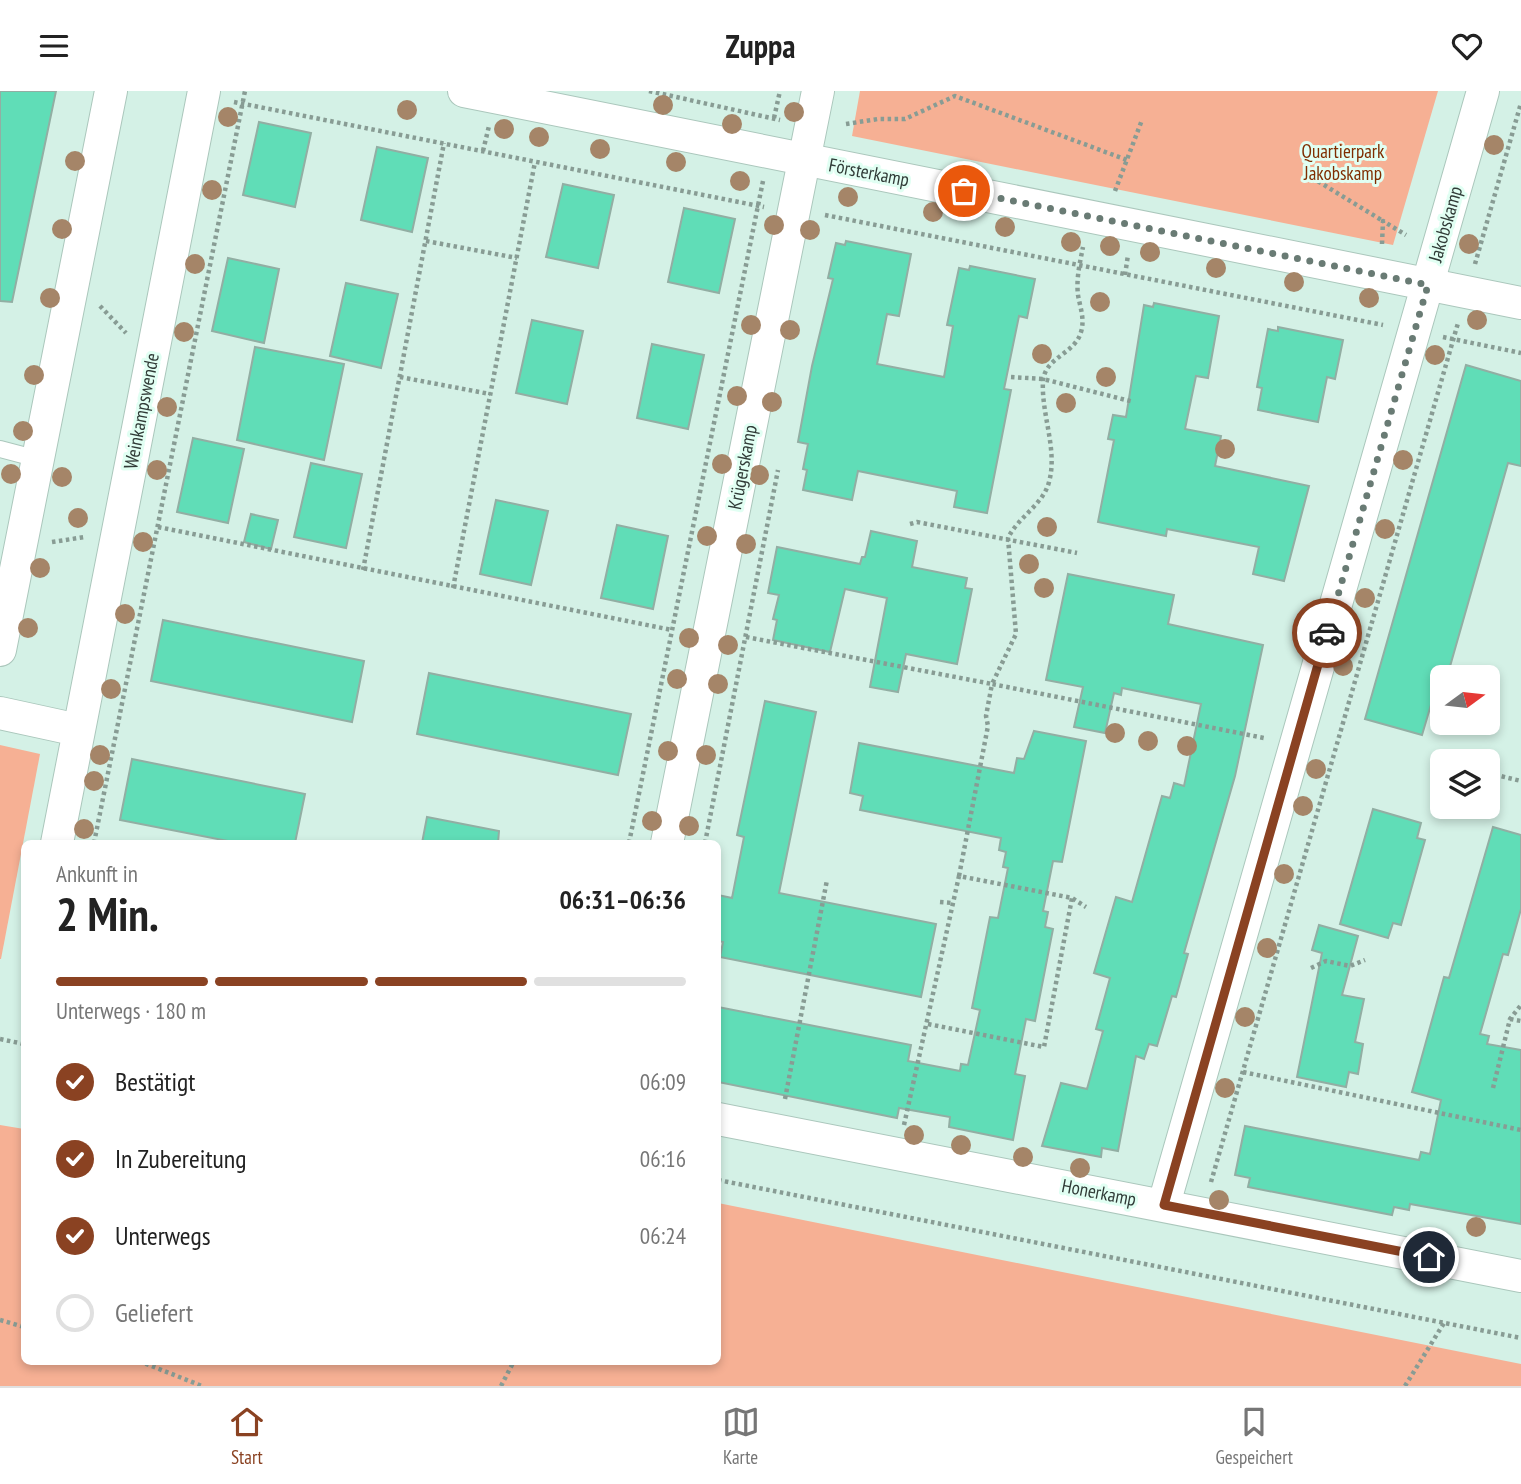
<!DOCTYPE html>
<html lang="de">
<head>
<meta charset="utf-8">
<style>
	body { margin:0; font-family:"PT Sans Narrow",sans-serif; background:#f2f2f2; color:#222; height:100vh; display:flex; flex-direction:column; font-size:26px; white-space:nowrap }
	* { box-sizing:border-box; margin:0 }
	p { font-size:23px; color:#767676 }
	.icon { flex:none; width:38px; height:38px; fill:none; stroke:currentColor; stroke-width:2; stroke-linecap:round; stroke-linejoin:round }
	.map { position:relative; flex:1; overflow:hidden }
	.panel { position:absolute; left:21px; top:749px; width:700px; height:525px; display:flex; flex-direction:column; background:#fff; border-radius:10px; box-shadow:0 4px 10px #0003 }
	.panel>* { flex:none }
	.needle { width:46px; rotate:75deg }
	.fabs { position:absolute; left:1430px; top:574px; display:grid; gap:14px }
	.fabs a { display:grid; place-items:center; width:70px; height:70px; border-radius:10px; background:#fff; box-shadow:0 4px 10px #0003; font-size:35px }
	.pin { position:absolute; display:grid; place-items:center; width:60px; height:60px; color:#fff; margin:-30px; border:4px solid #fff; border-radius:50%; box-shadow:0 2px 7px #0007 }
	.courier { position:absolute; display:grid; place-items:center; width:70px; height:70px; margin:-35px; border:5px solid #8a4222; border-radius:50%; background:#fff; color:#222; box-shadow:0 2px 9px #0007 }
	.summary em { font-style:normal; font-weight:700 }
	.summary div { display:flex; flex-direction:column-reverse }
	.summary { display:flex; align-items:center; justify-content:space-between; height:119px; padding:0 35px }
	h1 { font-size:46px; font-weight:700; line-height:52px }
	.bar { display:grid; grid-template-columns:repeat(4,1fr); gap:10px 7px; align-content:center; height:84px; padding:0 35px }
	.bar i { height:9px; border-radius:5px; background:#e0e0e0 }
	.bar .on { background:#8a4222 }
	.bar p { grid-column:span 4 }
	ol { padding:0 35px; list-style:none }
	li { display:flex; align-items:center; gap:21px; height:77px }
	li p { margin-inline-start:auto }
	li .icon { padding:7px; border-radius:50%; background:#8a4222; color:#fff; stroke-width:4 }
	li:last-child { color:#767676 }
	li i { width:38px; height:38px; border:4px solid #e0e0e0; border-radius:50% }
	header { display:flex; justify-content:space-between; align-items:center; height:91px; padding:0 35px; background:#fff; font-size:32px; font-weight:700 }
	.tab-bar { display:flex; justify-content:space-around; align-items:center; height:98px; border-top:2px solid #e0e0e0; background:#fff; font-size:19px; color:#767676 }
	.tab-bar a { display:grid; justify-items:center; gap:4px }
	.tab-bar .on { color:#8a4222 }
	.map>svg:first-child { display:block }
	.green { fill:#f6b094 }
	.building { fill:#60ddb7; stroke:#92aea3; stroke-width:2 }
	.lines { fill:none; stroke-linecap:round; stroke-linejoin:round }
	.service-casing { stroke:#abc7bc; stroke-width:18 }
	.minor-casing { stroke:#abc7bc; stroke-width:34 }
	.path { stroke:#889c94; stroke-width:4.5; stroke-dasharray:3.5 3.5; stroke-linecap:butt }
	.service { stroke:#fff; stroke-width:16 }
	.minor { stroke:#fff; stroke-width:32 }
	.tree { fill:#a58568 }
	.done { stroke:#697b74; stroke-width:7; stroke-dasharray:0 12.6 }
	.route { stroke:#8a4222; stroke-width:9 }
	.labels { text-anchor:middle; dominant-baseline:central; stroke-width:6; stroke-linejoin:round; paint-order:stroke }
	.park-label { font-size:19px; fill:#7f2d00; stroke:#e1fff3 }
	.street-label { font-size:19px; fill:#303b37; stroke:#e1fff3 }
</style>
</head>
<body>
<header><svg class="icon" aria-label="menu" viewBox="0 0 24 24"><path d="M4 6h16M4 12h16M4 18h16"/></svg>Zuppa<svg class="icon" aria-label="heart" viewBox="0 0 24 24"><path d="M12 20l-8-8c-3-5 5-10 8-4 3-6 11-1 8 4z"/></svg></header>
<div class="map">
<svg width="1521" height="1295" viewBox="0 0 1521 1295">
	<rect width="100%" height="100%" fill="#d4f1e6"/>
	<g class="green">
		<polygon points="860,0 1438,0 1393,154 852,45"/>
		<polygon points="0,654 40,663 1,868 0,868"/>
		<polygon points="0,1034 24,1038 24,1270 718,1270 718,1112 1521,1273 1521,1295 0,1295"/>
	</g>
	<g class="building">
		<polygon points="0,0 56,0 12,211 0,210"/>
		<polygon points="259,31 311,42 295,116 243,104"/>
		<polygon points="377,56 428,67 412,141 361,129"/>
		<polygon points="563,93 614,104 598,177 546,166"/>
		<polygon points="684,117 735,128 719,202 668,191"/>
		<polygon points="846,150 911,163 899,225 887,223 877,273 944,286 953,235 947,234 959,177 969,179 970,175 1035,188 1027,227 1019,225 1004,298 1011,299 987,422 954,416 957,400 858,380 852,409 803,399 807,379 803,378 808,353 798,351 812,275 833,188 828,187 836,152 845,154"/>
		<polygon points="228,167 279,178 264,252 212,240"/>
		<polygon points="346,192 398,203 381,277 330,265"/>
		<polygon points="1154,212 1219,225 1208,287 1196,285 1185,338 1221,345 1215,375 1309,395 1284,490 1253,483 1259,456 1167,438 1166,445 1098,431 1114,349 1108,348 1113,324 1126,326 1144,214 1153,216"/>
		<polygon points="532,229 583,240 567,313 516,302"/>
		<polygon points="1278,236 1343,249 1335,288 1327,286 1318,331 1258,319 1262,297 1257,296 1268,238 1278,240"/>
		<polygon points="652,253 704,264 688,338 637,327"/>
		<polygon points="255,256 344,273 324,369 237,349"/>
		<polygon points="1466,274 1521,290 1521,375 1508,372 1447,586 1442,586 1441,609 1433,607 1422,644 1365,628"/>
		<polygon points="193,347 244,358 228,432 177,421"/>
		<polygon points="311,372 362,383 346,457 294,446"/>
		<polygon points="496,409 548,420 531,494 480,483"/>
		<polygon points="251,423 278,429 271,458 244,451"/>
		<polygon points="617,434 668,445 653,518 601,507"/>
		<polygon points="871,440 917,450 912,476 967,487 965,497 972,498 957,573 906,563 898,601 870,596 887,507 845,498 830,561 773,549 777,529 773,528 779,504 768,502 777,456 860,473 862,466 865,466"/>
		<polygon points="1068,483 1174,504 1168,533 1263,554 1235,685 1184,862 1188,863 1176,906 1172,905 1157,955 1149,953 1144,968 1136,965 1118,1060 1102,1057 1101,1066 1042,1055 1061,992 1087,998 1103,940 1096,938 1110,887 1094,882 1116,806 1132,811 1162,705 1170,707 1174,692 1184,695 1201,613 1122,597 1121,604 1114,602 1105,642 1074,636 1083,596 1046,589"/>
		<polygon points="163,529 364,570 352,631 151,590"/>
		<polygon points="429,582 631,623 618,684 417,643"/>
		<polygon points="765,610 816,621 779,802 936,833 921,906 720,866 723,851 718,850 718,804 732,807 744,746 737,744"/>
		<polygon points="1034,640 1086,650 1062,771 1053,770 1043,820 1048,821 1045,836 1053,838 1035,930 1026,928 1015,983 1025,985 1013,1049 949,1036 950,1026 899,1017 897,1027 718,991 718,916 911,954 908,970 960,980 961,973 968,974 980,919 972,917 990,826 998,827 1008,777 1003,776 1006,761 999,759 1001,747 860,719 863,705 850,702 859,652 1014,682 1017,667 1024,668"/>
		<polygon points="132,668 305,703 295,752 238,752 120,729"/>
		<polygon points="1373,718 1421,732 1417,747 1425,749 1401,834 1393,832 1388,847 1340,833"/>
		<polygon points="427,726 499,740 498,752 422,752"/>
		<polygon points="1493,736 1521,744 1521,818 1508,864 1503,863 1480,943 1489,945 1487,953 1521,959 1521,1133 1410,1113 1409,1119 1394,1116 1392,1124 1248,1096 1250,1087 1235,1084 1245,1035 1419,1069 1421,1061 1430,1063 1441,1009 1412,1001 1444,886 1449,887"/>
		<polygon points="1319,834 1358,845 1342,904 1364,908 1355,951 1363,953 1358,983 1349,981 1346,996 1297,986 1322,862 1312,859"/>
	</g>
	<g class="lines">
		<defs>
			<polyline id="service" points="0,358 38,368"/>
			<g id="minor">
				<polyline points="464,0 1521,212"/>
				<polyline points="0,559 111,0"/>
				<polyline points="0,622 78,639"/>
				<polyline points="57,752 204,0"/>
				<polyline points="667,752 818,0"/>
				<polyline points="718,1028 1521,1185"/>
				<polyline points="1164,1113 1483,0"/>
			</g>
		</defs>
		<use href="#service" class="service-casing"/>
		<use href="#minor" class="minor-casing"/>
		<g class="path">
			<polyline points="649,0 780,29"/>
			<polyline points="234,11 764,116"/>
			<polyline points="774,27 780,0"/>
			<polyline points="846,33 878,28 905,28 955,5 1127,69"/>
			<polyline points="483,60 489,35"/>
			<polyline points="1306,83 1383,130"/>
			<polyline points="1115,100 1142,29"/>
			<polyline points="825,124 1383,234"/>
			<polyline points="426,150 517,167"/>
			<polyline points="1382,153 1383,130 1406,144"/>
			<polyline points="1475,173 1521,12"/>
			<polyline points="1125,184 1128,164"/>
			<polyline points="100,215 126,242"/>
			<polyline points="1443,246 1521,262"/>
			<polyline points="400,286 490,303"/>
			<polyline points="1011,286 1043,288 1134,311"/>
			<polyline points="910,433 917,431 1077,462"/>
			<polyline points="158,436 672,539"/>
			<polyline points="52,451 85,446"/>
			<polyline points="363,479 444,52"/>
			<polyline points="453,497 535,71"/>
			<path d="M746 546 992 593 1016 543 1008 447C1018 426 1043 414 1049 391 1058 359 1041 323 1043 290 1045 266 1075 263 1081 241 1085 228 1080 216 1078 204 1076 188 1080 171 1083 156"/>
			<polyline points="1488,682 1521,690"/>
			<polyline points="94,752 245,0"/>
			<polyline points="629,752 763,90"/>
			<polyline points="705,752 778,379"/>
			<polyline points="959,785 988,635 986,625 992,593 1264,647"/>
			<polyline points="940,811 952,812"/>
			<polyline points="1311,877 1326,870 1350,875 1365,869"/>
			<polyline points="1510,928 1521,930"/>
			<polyline points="928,933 1044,956 1072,807"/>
			<polyline points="0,948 24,953"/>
			<polyline points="1243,981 1521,1039"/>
			<polyline points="1493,997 1510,928 1521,914"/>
			<polyline points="785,1008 827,789"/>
			<polyline points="904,1034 959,785 1072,807 1086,816"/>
			<polyline points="718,1089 1521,1247"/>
			<polyline points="1211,1091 1458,232"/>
			<polyline points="0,1229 24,1236"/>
			<polyline points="139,1270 202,1295"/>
			<polyline points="501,1295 514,1270"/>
			<polyline points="1405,1295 1444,1232"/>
		</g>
		<use href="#service" class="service"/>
		<use href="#minor" class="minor"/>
	</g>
	<g class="tree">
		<circle cx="663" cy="14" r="10"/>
		<circle cx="407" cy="19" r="10"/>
		<circle cx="794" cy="21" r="10"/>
		<circle cx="228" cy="26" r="10"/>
		<circle cx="732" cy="33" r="10"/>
		<circle cx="504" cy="38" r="10"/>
		<circle cx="539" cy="46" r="10"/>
		<circle cx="1494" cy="54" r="10"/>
		<circle cx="600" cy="58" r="10"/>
		<circle cx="75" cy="70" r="10"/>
		<circle cx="676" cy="71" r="10"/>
		<circle cx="740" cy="90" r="10"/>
		<circle cx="212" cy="99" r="10"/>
		<circle cx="848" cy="106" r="10"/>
		<circle cx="933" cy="121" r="10"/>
		<circle cx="774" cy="134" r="10"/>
		<circle cx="1005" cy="136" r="10"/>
		<circle cx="62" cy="138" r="10"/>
		<circle cx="810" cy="139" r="10"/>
		<circle cx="1071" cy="151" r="10"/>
		<circle cx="1469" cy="153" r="10"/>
		<circle cx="1110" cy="155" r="10"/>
		<circle cx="1150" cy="161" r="10"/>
		<circle cx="195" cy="173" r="10"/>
		<circle cx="1216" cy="177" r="10"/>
		<circle cx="1294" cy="191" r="10"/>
		<circle cx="50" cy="207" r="10"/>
		<circle cx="1369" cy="207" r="10"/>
		<circle cx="1100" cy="211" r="10"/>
		<circle cx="1477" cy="229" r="10"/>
		<circle cx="751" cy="234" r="10"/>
		<circle cx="790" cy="239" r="10"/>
		<circle cx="184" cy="241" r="10"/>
		<circle cx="1042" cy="263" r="10"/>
		<circle cx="1435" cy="264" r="10"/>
		<circle cx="34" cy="284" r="10"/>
		<circle cx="1106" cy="286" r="10"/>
		<circle cx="737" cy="305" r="10"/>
		<circle cx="772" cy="311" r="10"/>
		<circle cx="1066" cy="312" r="10"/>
		<circle cx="167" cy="316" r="10"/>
		<circle cx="23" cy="340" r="10"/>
		<circle cx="1225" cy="358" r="10"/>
		<circle cx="1403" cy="369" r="10"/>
		<circle cx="722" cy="373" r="10"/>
		<circle cx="157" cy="379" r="10"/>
		<circle cx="11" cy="383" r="10"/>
		<circle cx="759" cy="384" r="10"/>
		<circle cx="62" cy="386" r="10"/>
		<circle cx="78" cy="427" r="10"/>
		<circle cx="1047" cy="436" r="10"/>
		<circle cx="1385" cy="438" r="10"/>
		<circle cx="707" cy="445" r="10"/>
		<circle cx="143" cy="451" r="10"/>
		<circle cx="746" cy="453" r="10"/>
		<circle cx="1029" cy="473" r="10"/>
		<circle cx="40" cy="477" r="10"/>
		<circle cx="1044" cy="497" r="10"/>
		<circle cx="1365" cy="507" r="10"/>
		<circle cx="125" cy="523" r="10"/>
		<circle cx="28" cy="537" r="10"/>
		<circle cx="689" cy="547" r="10"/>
		<circle cx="728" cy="554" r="10"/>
		<circle cx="1343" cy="575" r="10"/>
		<circle cx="677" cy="588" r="10"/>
		<circle cx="718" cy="593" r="10"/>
		<circle cx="111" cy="598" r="10"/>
		<circle cx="1115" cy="642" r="10"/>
		<circle cx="1148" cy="650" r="10"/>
		<circle cx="1187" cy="655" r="10"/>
		<circle cx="668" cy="660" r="10"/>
		<circle cx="100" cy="664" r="10"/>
		<circle cx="706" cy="664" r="10"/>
		<circle cx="1316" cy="678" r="10"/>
		<circle cx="94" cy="690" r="10"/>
		<circle cx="1303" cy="715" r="10"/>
		<circle cx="652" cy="730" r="10"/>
		<circle cx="689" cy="735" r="10"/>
		<circle cx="84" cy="738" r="10"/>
		<circle cx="1284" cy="783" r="10"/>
		<circle cx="1267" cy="857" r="10"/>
		<circle cx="1245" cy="926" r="10"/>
		<circle cx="1225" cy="997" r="10"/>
		<circle cx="914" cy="1044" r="10"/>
		<circle cx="961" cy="1054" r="10"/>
		<circle cx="1023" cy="1066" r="10"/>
		<circle cx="1080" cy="1077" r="10"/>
		<circle cx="1219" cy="1109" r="10"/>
		<circle cx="1476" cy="1136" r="10"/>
	</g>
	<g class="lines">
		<polyline class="done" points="964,100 1428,194 1327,542"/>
		<polyline class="route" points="1327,542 1164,1114 1429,1166"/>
	</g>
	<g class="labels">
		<g class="park-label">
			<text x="1343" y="60">Quartierpark<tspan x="1343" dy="22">Jakobskamp</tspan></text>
		</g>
		<g class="street-label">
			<text transform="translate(869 81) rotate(11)">Försterkamp</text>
			<text transform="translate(1445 133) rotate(-74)">Jakobskamp</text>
			<text transform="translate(141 320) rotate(-79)">Weinkampswende</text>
			<text transform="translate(742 376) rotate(-79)">Krügerskamp</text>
			<text transform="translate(1099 1101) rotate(11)">Honerkamp</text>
		</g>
	</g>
</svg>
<div class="fabs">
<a><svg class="needle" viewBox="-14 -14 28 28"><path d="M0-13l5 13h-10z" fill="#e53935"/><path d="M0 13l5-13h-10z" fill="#767676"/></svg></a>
<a><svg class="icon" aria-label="layers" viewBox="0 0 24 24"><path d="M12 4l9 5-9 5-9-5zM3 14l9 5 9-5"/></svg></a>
</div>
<div class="pin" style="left:964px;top:100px;background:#ea580c"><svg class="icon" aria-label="bag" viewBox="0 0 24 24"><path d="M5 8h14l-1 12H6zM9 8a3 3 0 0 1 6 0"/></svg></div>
<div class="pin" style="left:1429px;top:1166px;background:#1f2937"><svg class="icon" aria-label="home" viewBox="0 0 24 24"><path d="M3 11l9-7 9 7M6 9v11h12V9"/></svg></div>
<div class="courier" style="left:1327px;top:542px"><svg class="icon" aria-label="car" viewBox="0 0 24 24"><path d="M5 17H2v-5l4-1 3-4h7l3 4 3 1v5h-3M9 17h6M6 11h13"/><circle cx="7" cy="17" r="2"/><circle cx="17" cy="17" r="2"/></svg></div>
<section class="panel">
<div class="summary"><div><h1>2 Min.</h1><p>Ankunft in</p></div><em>06:31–06:36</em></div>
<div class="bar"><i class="on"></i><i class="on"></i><i class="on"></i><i></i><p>Unterwegs · 180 m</p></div>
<ol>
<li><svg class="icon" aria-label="check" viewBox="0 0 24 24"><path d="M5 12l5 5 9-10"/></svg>Bestätigt<p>06:09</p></li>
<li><svg class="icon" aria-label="check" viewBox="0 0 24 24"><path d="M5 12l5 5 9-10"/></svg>In Zubereitung<p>06:16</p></li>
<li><svg class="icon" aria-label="check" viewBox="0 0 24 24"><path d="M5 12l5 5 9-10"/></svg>Unterwegs<p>06:24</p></li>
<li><i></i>Geliefert</li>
</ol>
</section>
</div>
<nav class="tab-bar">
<a class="on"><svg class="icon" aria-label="home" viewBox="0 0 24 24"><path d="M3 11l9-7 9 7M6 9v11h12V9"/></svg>Start</a>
<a><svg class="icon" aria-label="map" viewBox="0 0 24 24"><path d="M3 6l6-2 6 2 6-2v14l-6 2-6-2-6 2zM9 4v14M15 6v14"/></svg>Karte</a>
<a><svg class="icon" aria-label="saved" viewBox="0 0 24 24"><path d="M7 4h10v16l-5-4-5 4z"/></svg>Gespeichert</a>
</nav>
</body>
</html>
